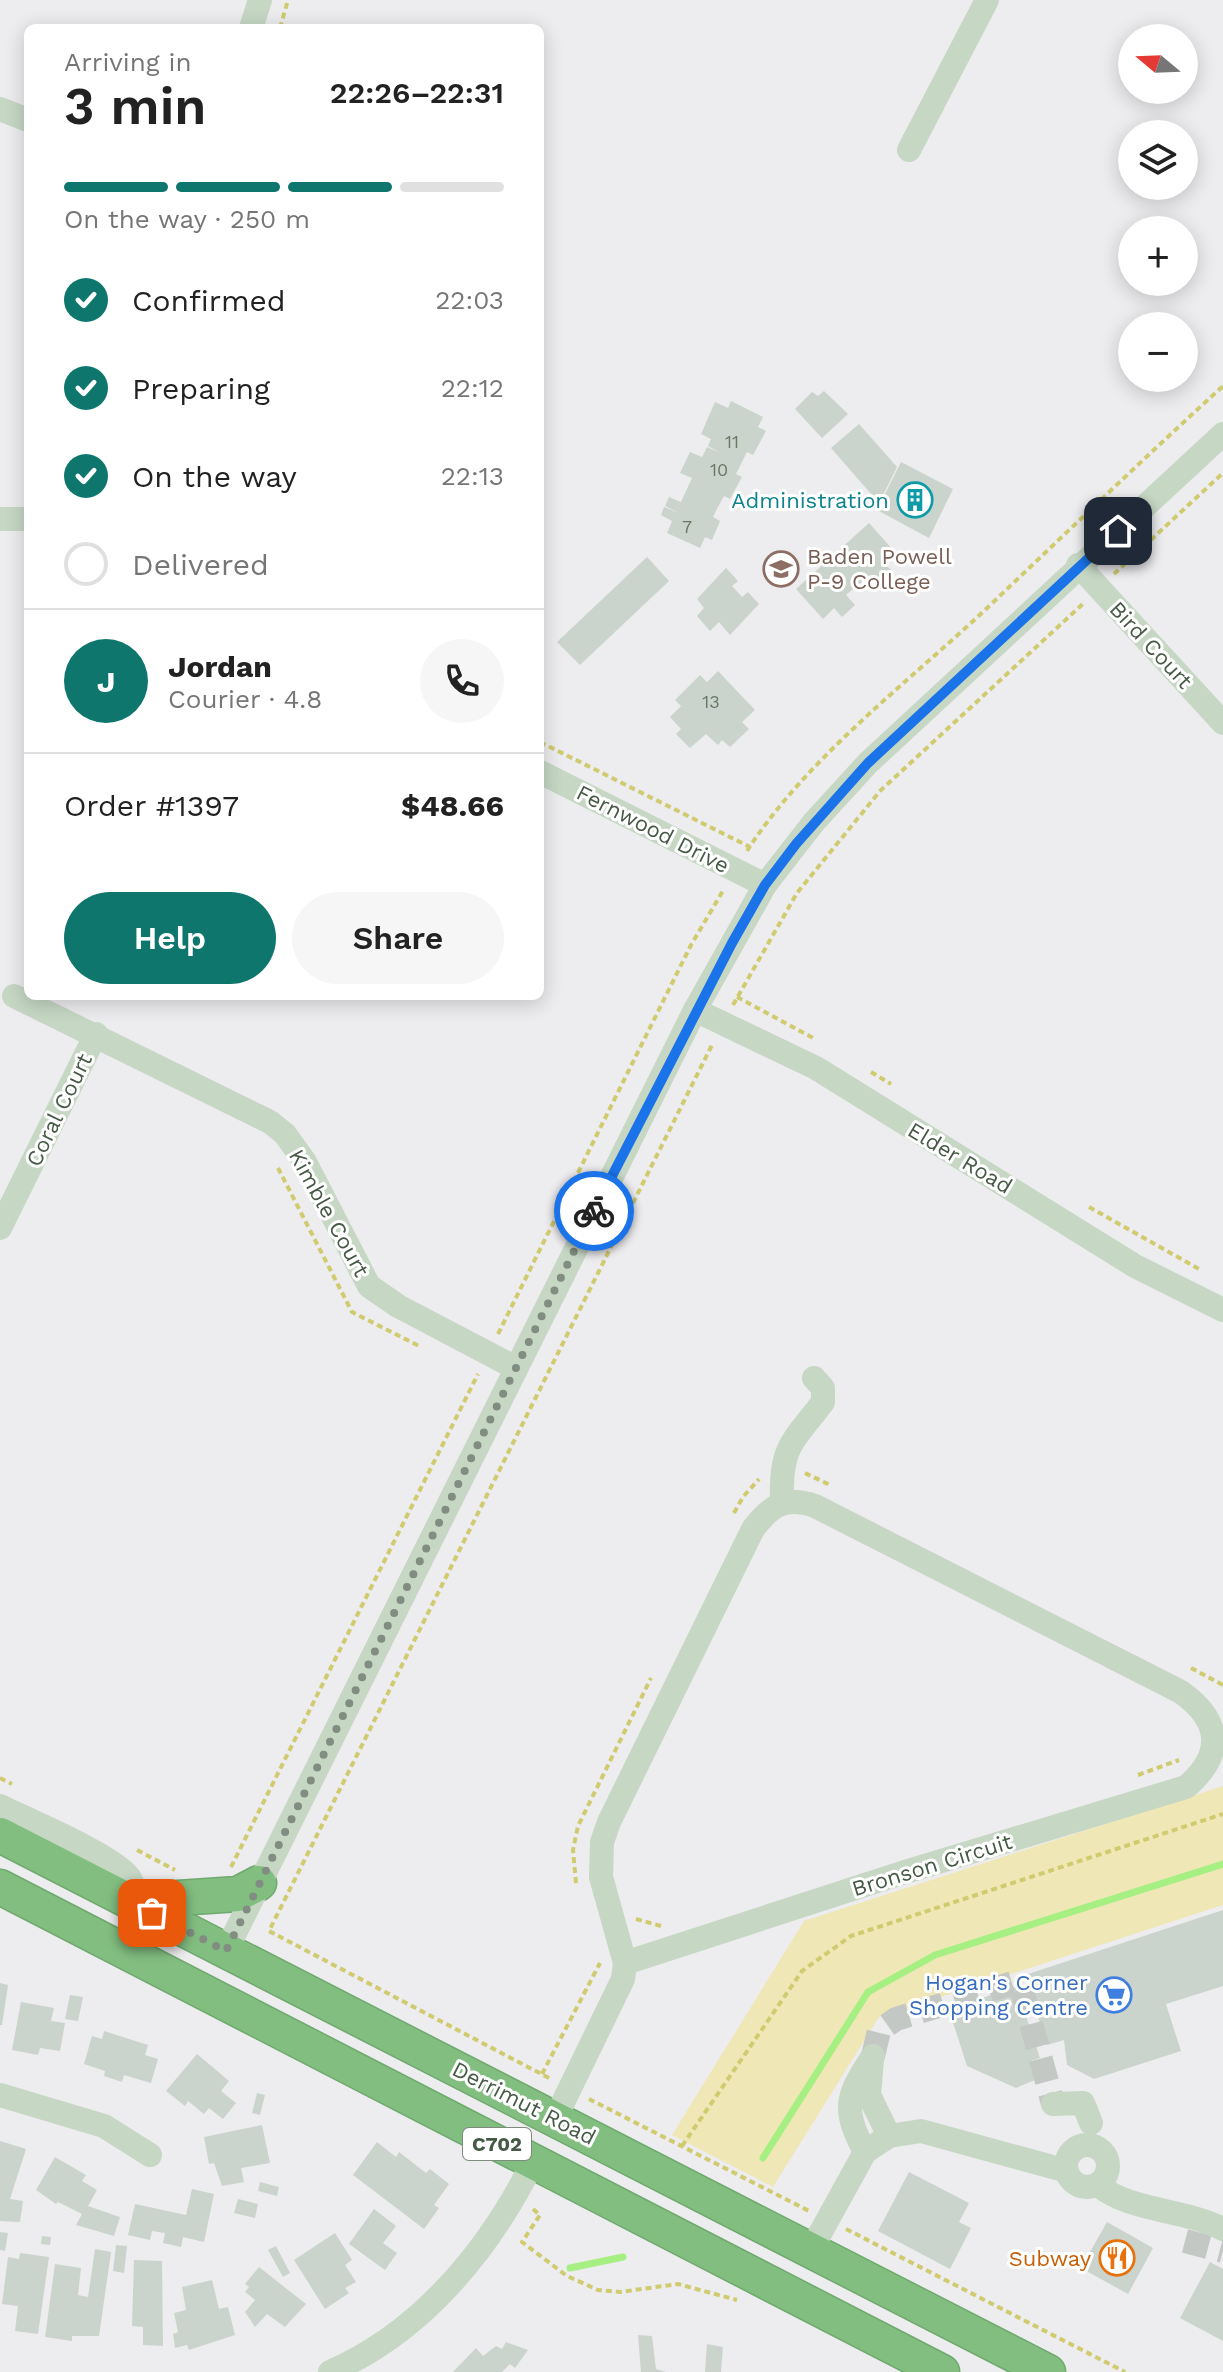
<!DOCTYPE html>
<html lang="en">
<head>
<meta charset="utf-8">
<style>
	body { margin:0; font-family:"Work Sans",sans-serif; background:#f6f6f6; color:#222; height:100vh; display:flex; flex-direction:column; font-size:30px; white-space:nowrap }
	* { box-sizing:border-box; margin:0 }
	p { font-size:26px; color:#767676 }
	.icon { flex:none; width:44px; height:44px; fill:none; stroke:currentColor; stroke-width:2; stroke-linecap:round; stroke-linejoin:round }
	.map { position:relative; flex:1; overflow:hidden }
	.drawer { position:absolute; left:24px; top:24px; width:520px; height:976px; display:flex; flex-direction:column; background:#fff; border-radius:12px; box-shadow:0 4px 20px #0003 }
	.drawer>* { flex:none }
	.needle { width:52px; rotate:289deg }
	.controls { position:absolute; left:1118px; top:24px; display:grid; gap:16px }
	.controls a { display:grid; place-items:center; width:80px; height:80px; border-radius:50%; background:#fff; box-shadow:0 4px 20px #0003; font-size:40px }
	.pin { position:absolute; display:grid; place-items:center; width:68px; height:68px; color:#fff; margin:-34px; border-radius:16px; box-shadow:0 4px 12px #0006 }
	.courier { position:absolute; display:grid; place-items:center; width:80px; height:80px; margin:-40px; border:6px solid #1a73e8; border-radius:50%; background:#fff; color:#222; box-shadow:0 2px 10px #0007 }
	.head em { font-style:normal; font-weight:600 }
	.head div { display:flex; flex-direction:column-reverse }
	.head { display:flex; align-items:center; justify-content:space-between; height:136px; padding:0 40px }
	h1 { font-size:52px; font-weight:600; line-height:60px }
	.bar { display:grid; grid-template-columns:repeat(4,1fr); gap:12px 8px; align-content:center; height:96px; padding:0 40px }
	.bar i { height:10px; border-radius:6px; background:#e0e0e0 }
	.bar .on { background:#0f766e }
	.bar p { grid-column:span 4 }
	.line { display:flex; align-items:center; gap:20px; padding:0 40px; border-top:2px solid #e0e0e0 }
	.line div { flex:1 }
	.round { display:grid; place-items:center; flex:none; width:84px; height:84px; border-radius:42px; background:#f6f6f6 }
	ol { padding:0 40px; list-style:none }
	li { display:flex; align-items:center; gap:24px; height:88px }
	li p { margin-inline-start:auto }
	li .icon { padding:8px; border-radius:50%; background:#0f766e; color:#fff; stroke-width:4 }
	li:last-child { color:#767676 }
	li i { width:44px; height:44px; border:4px solid #e0e0e0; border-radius:50% }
	.action { display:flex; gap:16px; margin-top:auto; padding:16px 40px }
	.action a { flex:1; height:92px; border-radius:48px; background:#0f766e; color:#fff; font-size:32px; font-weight:600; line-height:92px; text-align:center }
	.action a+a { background:#f6f6f6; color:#222 }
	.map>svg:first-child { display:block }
	.green { fill:#f0e7b7 }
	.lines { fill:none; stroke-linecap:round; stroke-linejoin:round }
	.stream { stroke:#a6ef82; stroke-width:7 }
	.building { fill:#cbd4cc }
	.minor-tunnel { stroke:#c3c8c4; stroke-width:24; stroke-dasharray:24 12; stroke-linecap:butt }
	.highway-casing { stroke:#6ea96d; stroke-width:37 }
	.path { stroke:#cfcb6e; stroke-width:4; stroke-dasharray:6 4; stroke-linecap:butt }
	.minor { stroke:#c6d7c4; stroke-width:24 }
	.highway { stroke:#83be81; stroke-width:34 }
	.done { stroke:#808d80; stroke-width:8; stroke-dasharray:0 14.4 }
	.route { stroke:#1a73e8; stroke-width:10 }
	.labels { text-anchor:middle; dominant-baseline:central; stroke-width:6; stroke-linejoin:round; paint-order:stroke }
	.number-label { font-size:18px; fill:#667866 }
	.shield { fill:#fff; stroke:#7d8c7c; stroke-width:2 }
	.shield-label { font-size:20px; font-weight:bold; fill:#455a44 }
	.culture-label { font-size:22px; fill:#0d838f; stroke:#fff; text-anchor:end }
	.education-label { font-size:22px; fill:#785e54; stroke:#fff; text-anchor:start }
	.street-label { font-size:22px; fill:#455a44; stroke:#fff }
	.shop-label { font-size:22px; fill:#366cbe; stroke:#fff; text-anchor:end }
	.food-label { font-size:22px; fill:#c56008; stroke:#fff; text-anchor:end }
</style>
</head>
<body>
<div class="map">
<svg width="1223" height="2372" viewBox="0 0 1223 2372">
	<rect width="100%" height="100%" fill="#edecef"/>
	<polygon class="green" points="1223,1786 1223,1905 879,2017 773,2187 672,2135 804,1921"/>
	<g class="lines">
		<g class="stream">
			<polyline points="763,2158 868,1992 935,1955 1223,1864"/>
			<polyline points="570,2268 623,2257"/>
		</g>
	</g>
	<g class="building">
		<polygon points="824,391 848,414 822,438 795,409 812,392 818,396"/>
		<polygon points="731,401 763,417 758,427 766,431 753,455 747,452 736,474 742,477 730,499 724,496 718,507 713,517 720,521 712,540 705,537 700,548 667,533 672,521 661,515 664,507 679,513 665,506 669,497 681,502 692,478 680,473 690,452 702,457 707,447 720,453 708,446 711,439 701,434 715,402 728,408"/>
		<polygon points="859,424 897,467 879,503 831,448"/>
		<polygon points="901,462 953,489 929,538 877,510"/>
		<polygon points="869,523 895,552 883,562 892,571 878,583 870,575 846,595 855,605 842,617 834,608 823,619 796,589"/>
		<polygon points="647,557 669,581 580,665 557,642"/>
		<polygon points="726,568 738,581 732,586 742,597 748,592 759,604 730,635 719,622 710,631 697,616 704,608 697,599"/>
		<polygon points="718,671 755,710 742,722 749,729 730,747 722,740 718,745 706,734 690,748 676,734 681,729 670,717 681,706 675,700 700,675 707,682"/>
		<polygon points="1223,1910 1223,1986 1166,2004 1181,2051 1094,2079 1067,2065 1064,2040 1047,2045 1025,1975"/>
		<polygon points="0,1983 8,1985 2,2025 0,2025"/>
		<polygon points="1016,1986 1040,2058 1031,2061 1037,2079 1016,2088 967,2066 949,2010"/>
		<polygon points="70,1995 83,1997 78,2021 65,2019"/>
		<polygon points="21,2002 54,2008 51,2021 65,2023 60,2051 40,2048 38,2055 12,2050"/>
		<polygon points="104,2031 148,2045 145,2055 158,2059 151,2083 124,2075 122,2082 104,2076 105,2071 84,2064 92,2036 102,2039"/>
		<polygon points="197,2054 229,2081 221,2091 236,2103 223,2119 209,2108 204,2114 188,2101 185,2106 166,2091"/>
		<polygon points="257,2093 265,2095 260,2115 252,2113"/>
		<polygon points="262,2125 270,2163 241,2168 244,2182 222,2186 214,2163 209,2164 204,2137"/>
		<polygon points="0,2141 26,2149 10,2199 23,2201 20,2222 0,2221"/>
		<polygon points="377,2142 396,2157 399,2152 426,2173 430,2169 449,2184 434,2205 439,2208 424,2229 353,2175"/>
		<polygon points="55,2157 86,2175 82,2181 97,2190 88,2206 120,2217 114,2236 76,2225 82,2214 58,2202 56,2204 36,2190"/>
		<polygon points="909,2172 969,2203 959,2222 971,2228 950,2269 878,2231"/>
		<polygon points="260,2182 279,2187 277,2196 258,2191"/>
		<polygon points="192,2189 214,2194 204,2242 183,2237 181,2247 163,2243 165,2233 152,2231 150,2240 128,2235 135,2204 186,2215"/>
		<polygon points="238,2199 258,2204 255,2218 234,2213"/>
		<polygon points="374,2209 396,2226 383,2243 397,2253 385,2270 349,2244"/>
		<polygon points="1107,2222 1153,2248 1128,2294 1081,2268"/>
		<polygon points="0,2232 8,2233 5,2251 0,2250"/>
		<polygon points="335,2233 352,2260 345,2265 356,2282 345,2288 349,2293 325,2309 294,2260"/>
		<polygon points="42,2236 51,2237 50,2245 41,2244"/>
		<polygon points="116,2245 127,2246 124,2273 113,2271"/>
		<polygon points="276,2246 290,2273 283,2277 268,2250"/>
		<polygon points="95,2249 111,2252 99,2336 72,2336 72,2341 45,2337 55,2264 81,2268 78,2295 88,2297"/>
		<polygon points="20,2253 49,2257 38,2334 15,2331 18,2306 2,2304 8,2257 19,2259"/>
		<polygon points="134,2260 162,2261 163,2346 143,2345 143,2327 132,2326"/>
		<polygon points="1210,2262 1223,2269 1223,2341 1180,2318"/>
		<polygon points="259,2267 306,2304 285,2327 267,2314 255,2327 245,2312 255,2300 245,2292 249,2287 245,2284"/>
		<polygon points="212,2280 219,2309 228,2307 235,2335 189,2350 187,2345 175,2348 173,2334 178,2332 174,2313 186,2310 182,2287"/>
		<polygon points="638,2335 652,2336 656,2369 666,2372 641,2372"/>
		<polygon points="506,2342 528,2350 515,2368 510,2364 502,2372 453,2372 476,2348 483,2356 496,2346 502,2349"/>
		<polygon points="707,2344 723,2347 721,2372 705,2372"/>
	</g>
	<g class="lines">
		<g class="minor-tunnel">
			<polyline points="873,2056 879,2031 896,2019 1013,1983 1020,1986 1024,1997 1053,2104"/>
			<polyline points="1185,2241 1223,2251"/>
		</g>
		<defs>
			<g id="highway">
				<polyline points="0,1835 1048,2372"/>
				<polyline points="0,1887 942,2372"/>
				<polyline points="133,1901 238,1894 259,1883"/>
			</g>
		</defs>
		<use href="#highway" class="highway-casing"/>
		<g class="path">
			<polyline points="280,28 288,0"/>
			<polyline points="1114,574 1223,473"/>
			<polyline points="540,742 750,847"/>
			<path d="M747 851C806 759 906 684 985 610 1064 535 1143 459 1223 386"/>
			<polyline points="737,997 815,1039"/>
			<polyline points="733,1005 797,893 880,791 1085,602"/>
			<polyline points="871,1072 891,1084"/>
			<polyline points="278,1168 352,1312 421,1347"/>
			<polyline points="1089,1207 1199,1269"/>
			<polyline points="498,1334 691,945 724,889"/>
			<polyline points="805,1473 830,1485"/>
			<polyline points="734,1513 743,1497 759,1479"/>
			<polyline points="1191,1668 1223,1685"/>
			<polyline points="1138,1775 1179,1760"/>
			<polyline points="0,1778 12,1784"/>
			<polyline points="137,1850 175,1870"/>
			<polyline points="231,1867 478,1374"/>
			<polyline points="576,1883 573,1850 578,1826 651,1678"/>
			<polyline points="636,1919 661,1926"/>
			<polyline points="542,2074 600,1963"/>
			<polyline points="549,2078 269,1931 712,1045"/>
			<polyline points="589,2099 809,2211"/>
			<polyline points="682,2146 802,1971 851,1936 1223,1814"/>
			<polyline points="533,2209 540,2215 522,2242 567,2276 598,2290 620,2292 678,2284 737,2300"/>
			<polyline points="846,2229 1125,2372"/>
		</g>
		<g class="minor">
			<polyline points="251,28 260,0"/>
			<polyline points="0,109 28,120"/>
			<polyline points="909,150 987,0"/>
			<polyline points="0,519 28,519"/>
			<polyline points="1078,565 1223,723"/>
			<polyline points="540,772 765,885"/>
			<polyline points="14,996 270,1122 285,1134 305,1162 369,1286 398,1306 516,1368"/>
			<polyline points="695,1010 816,1068 1135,1266 1223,1310"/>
			<polyline points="0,1228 96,1034"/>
			<path d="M782 1502C780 1446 792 1443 823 1402V1388L814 1378"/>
			<path d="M0 1806C28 1820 113 1855 129 1877 135 1885 132 1893 128 1901"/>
			<polyline points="226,1951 695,1010 765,885 814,822 868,763 1223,434"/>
			<polyline points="872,2059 869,2095 889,2136"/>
			<polyline points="0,2095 104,2126 150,2155"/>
			<polyline points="1053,2104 1083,2103 1091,2123"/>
			<path d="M555 2119 623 1979 625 1963 601 1877 602 1842 609 1822 753 1529C771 1505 786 1496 815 1506L1181 1692C1223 1722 1223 1756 1186 1787L905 1872 625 1963"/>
			<circle cx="1087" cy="2166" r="21"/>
			<path d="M865 2152C842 2108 846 2097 873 2056"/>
			<path d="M1098 2185C1131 2212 1181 2208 1223 2229"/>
			<polyline points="811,2250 865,2152 889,2136 921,2131 1067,2171"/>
			<path d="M330 2372C422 2332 489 2250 533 2162"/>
		</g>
		<use href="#highway" class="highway"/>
	</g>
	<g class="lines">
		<polyline class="done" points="152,1913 226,1951 594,1211"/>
		<polyline class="route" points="594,1211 732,943 765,885 796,844 868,763 1118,531"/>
	</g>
	<defs>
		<symbol id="building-ring" viewBox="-11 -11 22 22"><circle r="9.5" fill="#fff" stroke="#0f9aa8" stroke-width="1.5"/><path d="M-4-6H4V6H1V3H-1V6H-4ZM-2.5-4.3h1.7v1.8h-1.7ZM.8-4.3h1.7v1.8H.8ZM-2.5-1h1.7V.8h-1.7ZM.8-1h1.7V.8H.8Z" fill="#0f9aa8"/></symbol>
		<symbol id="school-ring" viewBox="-11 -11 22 22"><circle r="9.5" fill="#fff" stroke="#8d6e63" stroke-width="1.5"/><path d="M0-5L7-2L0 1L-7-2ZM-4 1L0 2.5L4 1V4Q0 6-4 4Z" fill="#8d6e63"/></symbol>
		<symbol id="supermarket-ring" viewBox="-11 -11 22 22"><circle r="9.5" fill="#fff" stroke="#3f7fe0" stroke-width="1.5"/><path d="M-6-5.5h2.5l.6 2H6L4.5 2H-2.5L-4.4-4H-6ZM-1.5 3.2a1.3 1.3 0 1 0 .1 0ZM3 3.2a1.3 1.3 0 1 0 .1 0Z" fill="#3f7fe0"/></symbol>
		<symbol id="restaurant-ring" viewBox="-11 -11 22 22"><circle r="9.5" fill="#fff" stroke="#e8710a" stroke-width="1.5"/><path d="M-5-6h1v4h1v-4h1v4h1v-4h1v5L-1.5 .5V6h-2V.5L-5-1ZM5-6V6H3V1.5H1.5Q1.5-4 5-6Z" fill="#e8710a"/></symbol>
	</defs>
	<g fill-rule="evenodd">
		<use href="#building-ring" x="895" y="480" width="40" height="40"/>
		<use href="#school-ring" x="761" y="549" width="40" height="40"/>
		<use href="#supermarket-ring" x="1094" y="1975" width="40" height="40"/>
		<use href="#restaurant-ring" x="1097" y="2238" width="40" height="40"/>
	</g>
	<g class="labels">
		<g class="number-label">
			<text x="732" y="441">11</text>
			<text x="719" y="469">10</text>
			<text x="687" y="526">7</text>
			<text x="711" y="701">13</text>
		</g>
		<rect class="shield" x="463" y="2128" width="68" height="32" rx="6"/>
		<g class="shield-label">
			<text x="497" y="2144">C702</text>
		</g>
		<g class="culture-label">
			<text x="889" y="500">Administration</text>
		</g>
		<g class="education-label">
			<text x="807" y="556">Baden Powell<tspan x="807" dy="25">P-9 College</tspan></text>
		</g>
		<g class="street-label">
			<text transform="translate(1151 645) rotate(47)">Bird Court</text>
			<text transform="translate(653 829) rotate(27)">Fernwood Drive</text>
			<text transform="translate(59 1110) rotate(-64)">Coral Court</text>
			<text transform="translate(960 1158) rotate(31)">Elder Road</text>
			<text transform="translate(329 1213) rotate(61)">Kimble Court</text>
			<text transform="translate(932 1865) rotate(-17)">Bronson Circuit</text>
			<text transform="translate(524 2103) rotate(27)">Derrimut Road</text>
		</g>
		<g class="shop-label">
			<text x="1088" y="1982">Hogan's Corner<tspan x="1088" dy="25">Shopping Centre</tspan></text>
		</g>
		<g class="food-label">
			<text x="1091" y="2258">Subway</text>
		</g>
	</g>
</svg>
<div class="controls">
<a><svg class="needle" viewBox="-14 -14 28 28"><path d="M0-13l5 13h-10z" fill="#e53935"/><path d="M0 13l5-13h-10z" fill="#767676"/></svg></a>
<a><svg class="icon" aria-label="layers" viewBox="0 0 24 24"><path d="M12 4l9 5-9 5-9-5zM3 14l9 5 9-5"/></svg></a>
<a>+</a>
<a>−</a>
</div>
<div class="pin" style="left:152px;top:1913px;background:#ea580c"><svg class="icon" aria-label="bag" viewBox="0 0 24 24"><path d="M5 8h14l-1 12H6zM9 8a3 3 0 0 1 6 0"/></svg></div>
<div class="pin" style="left:1118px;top:531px;background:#1f2937"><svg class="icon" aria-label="home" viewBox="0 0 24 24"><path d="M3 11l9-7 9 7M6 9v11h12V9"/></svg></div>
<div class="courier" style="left:594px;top:1211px"><svg class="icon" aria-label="bike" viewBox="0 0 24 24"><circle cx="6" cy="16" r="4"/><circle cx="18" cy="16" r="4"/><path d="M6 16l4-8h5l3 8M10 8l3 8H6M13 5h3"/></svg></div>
<section class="drawer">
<div class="head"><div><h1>3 min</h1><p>Arriving in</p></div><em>22:26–22:31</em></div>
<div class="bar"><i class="on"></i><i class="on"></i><i class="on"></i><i></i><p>On the way · 250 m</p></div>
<ol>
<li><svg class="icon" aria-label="check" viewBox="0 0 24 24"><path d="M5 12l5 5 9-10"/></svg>Confirmed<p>22:03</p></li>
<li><svg class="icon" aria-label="check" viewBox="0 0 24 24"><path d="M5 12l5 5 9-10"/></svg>Preparing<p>22:12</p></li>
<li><svg class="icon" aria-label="check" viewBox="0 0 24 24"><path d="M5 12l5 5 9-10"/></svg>On the way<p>22:13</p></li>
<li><i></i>Delivered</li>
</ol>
<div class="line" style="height:144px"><b class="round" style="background:#0f766e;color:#fff">J</b><div><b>Jordan</b><p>Courier · 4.8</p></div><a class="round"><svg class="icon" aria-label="phone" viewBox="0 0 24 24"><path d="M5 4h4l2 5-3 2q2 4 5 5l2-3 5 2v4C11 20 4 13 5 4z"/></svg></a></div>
<div class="line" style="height:104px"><div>Order #1397</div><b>$48.66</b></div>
<div class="action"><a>Help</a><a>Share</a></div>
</section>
</div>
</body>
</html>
